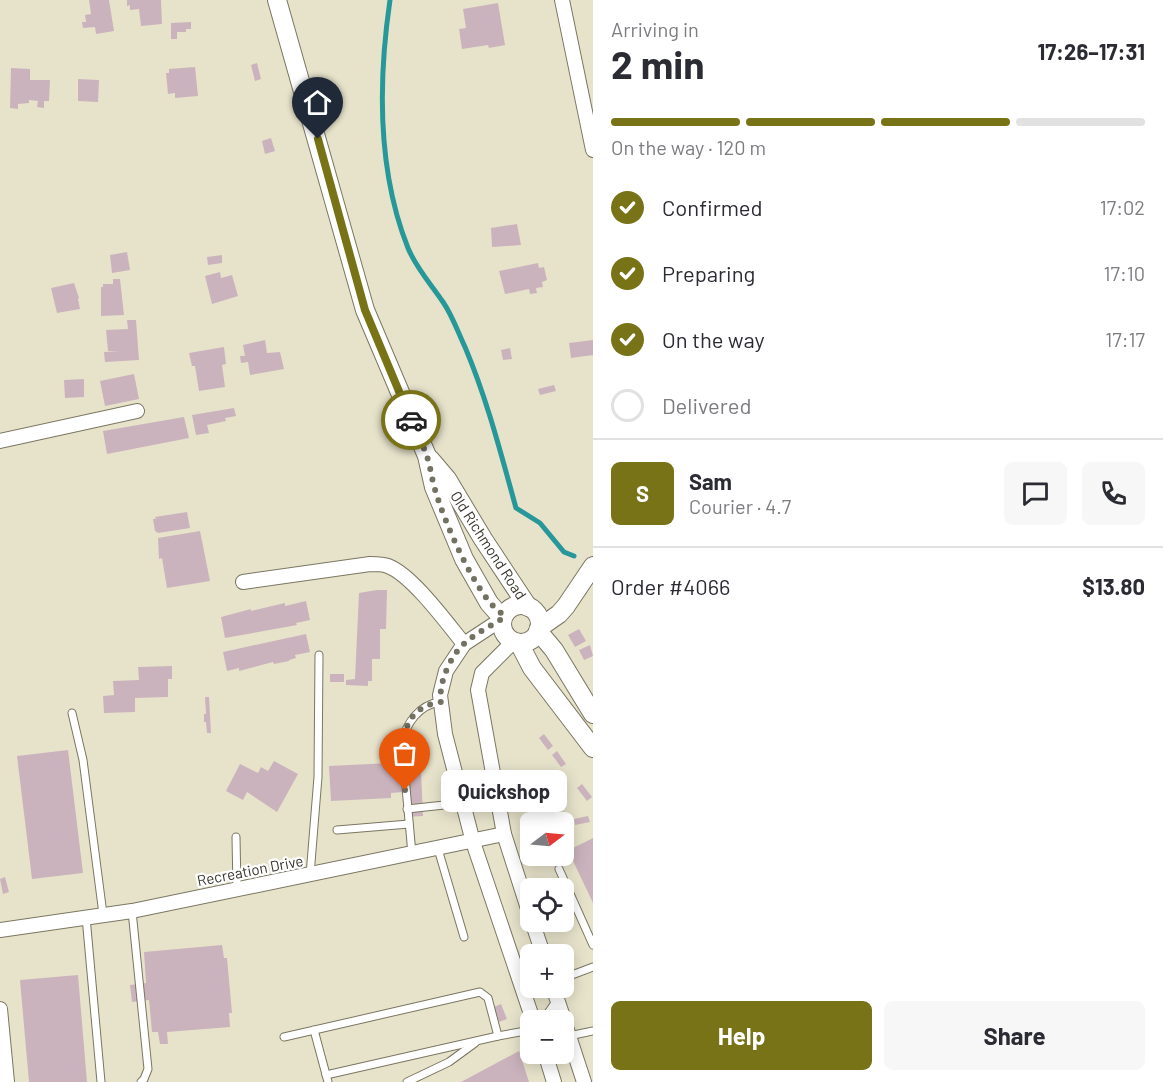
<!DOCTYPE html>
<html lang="en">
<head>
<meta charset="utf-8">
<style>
	body { margin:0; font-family:Barlow,sans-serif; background:#f7f7f7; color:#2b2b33; height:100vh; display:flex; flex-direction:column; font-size:22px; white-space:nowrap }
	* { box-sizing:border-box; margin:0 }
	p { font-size:20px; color:#7c7c81 }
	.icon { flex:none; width:33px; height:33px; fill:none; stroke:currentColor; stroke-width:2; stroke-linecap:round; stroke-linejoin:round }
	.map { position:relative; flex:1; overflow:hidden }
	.panel { display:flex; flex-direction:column; background:#fff; width:570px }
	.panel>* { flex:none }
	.needle { width:39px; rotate:74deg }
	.controls { position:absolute; left:520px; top:812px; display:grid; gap:12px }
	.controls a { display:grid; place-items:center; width:54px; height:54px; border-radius:9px; background:#fff; box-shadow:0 3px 15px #0003; font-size:30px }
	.pin { position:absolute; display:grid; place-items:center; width:51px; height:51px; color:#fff; margin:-62px -26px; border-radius:50% 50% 50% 0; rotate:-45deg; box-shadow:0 0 6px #0007 }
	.pin .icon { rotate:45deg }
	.courier { position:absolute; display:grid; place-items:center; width:60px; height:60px; margin:-30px; border:4px solid #777316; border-radius:50%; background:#fff; color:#222; box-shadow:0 2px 8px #0007 }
	.bubble { position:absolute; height:42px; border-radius:9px; background:#fff; box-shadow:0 3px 15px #0003; font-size:20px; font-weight:700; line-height:42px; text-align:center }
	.summary em { font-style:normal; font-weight:700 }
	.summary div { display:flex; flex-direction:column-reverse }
	.summary { display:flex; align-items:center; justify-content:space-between; height:102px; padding:0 18px }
	h1 { font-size:39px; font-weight:700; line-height:45px }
	.bar { display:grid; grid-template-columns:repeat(4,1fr); gap:9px 6px; align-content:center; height:72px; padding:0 18px }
	.bar i { height:8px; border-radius:4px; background:#e1e1e2 }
	.bar .on { background:#777316 }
	.bar p { grid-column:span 4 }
	.line { display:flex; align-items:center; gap:15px; padding:0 18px; border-top:2px solid #e1e1e2 }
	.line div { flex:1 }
	.round { display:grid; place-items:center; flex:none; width:63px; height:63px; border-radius:9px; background:#f7f7f7 }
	ol { padding:0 18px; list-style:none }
	li { display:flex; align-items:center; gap:18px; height:66px }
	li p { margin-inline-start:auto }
	li .icon { padding:6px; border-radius:50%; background:#777316; color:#fff; stroke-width:4 }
	li:last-child { color:#7c7c81 }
	li i { width:33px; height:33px; border:3px solid #e1e1e2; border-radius:50% }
	.cta { display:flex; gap:12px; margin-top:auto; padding:12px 18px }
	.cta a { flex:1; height:69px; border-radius:9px; background:#777316; color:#fff; font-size:24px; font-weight:700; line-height:69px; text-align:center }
	.cta a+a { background:#f7f7f7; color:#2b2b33 }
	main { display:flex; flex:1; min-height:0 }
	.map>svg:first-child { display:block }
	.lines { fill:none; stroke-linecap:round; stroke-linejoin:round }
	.stream { stroke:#279899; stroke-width:5 }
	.building { fill:#cbb3bd }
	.service-casing { stroke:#7a7661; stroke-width:9 }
	.minor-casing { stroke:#7a7661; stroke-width:16 }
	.tertiary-casing { stroke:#7a7661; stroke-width:20 }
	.service { stroke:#fff; stroke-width:7 }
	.minor { stroke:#fff; stroke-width:14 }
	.tertiary { stroke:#fff; stroke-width:18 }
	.done { stroke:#737162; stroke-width:6; stroke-dasharray:0 10.8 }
	.route { stroke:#777316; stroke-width:8 }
	.labels { text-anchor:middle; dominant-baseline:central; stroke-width:4.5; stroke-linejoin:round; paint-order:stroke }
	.street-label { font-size:15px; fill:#35332a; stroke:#fff }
</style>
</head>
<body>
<main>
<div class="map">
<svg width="593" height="1082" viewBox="0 0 593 1082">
	<rect width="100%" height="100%" fill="#e7e3cb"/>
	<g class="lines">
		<path class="stream" d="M390 0C378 82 377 170 408 248 416 268 431 284 443 302 452 315 458 332 465 347 487 399 501 454 516 508L540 523 564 552 574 556"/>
	</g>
	<g class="building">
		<polygon points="89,0 109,0 114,31 96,34 95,27 83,28 82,22 86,22 85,15 91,14"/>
		<polygon points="127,0 161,0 162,24 141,26 139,9 130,10 130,5 127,6"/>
		<polygon points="498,3 505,45 489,48 488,45 462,49 459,29 466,28 463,9"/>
		<polygon points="191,22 191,29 186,29 186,32 177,32 177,39 171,39 171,23"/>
		<polygon points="257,63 261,79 255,81 251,65"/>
		<polygon points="195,67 198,96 175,98 175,93 168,94 166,73 169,73 169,69"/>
		<polygon points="11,68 30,69 30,80 50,80 49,101 44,101 44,108 37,107 38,101 29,100 29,103 18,104 18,109 10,108"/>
		<polygon points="78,79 99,80 98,102 78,101"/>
		<polygon points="271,138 275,151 265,154 262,141"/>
		<polygon points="517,224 521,245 492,247 491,228"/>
		<polygon points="127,252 130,270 112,273 110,255"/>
		<polygon points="222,255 222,263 208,265 207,257"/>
		<polygon points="538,263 539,268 544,267 547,280 542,282 543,287 536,288 537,293 530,294 529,289 505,294 499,271"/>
		<polygon points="220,272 221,278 232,275 238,296 212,304 205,276"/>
		<polygon points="113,279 120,279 124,315 101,316 101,287 103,287 103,284 113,284"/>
		<polygon points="74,283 79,298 78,299 80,309 57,313 51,288"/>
		<polygon points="127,320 136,320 139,360 105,362 104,352 120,351 108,351 106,330 128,329"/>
		<polygon points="265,340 267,353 280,352 284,369 250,375 248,362 241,363 240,356 245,356 243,345"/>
		<polygon points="593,340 593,355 571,358 569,343"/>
		<polygon points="224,347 226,364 222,365 225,387 199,391 195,366 192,366 189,353"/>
		<polygon points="510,348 512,359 503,360 501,350"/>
		<polygon points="134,374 139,399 105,406 100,381"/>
		<polygon points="84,379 84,397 65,398 64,380"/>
		<polygon points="554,385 556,391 540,395 538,389"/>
		<polygon points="234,408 236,416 225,418 226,421 207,425 209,433 196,435 192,415"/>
		<polygon points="184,417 189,438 107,454 103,431"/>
		<polygon points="187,512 190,528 158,533 155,531 153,519 156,519 155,517"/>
		<polygon points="200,531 210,581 167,588 162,558 159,559 158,538"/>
		<polygon points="377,590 387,590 386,629 380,629 380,659 372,659 372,681 368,681 368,686 346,685 346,680 355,679 359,593"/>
		<polygon points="306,601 310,620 296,623 297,625 225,638 221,617 251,609 251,611 285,603 285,606"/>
		<polygon points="579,629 586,641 575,647 568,635"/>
		<polygon points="306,634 310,652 295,655 296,658 289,660 289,661 274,664 273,662 239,671 239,668 227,671 223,652"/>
		<polygon points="590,645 593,656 584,660 579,650"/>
		<polygon points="172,666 172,679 168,679 168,697 135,698 135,712 104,713 103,696 114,695 113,681 139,680 138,667"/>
		<rect x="330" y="674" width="14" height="8"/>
		<polygon points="205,697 209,697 211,733 207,733 206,722 204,722 204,714 206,714"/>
		<polygon points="544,734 553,746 548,750 539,738"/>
		<polygon points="420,749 423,816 404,817 403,792 391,793 391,798 331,801 329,766 390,763 390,767 401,767 401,750"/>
		<polygon points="68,750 83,873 32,879 17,756"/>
		<polygon points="557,751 566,764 561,767 552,755"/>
		<polygon points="274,761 298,774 277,812 247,792 243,800 226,791 240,764 258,773 261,767 268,771"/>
		<polygon points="582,784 592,797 587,801 577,788"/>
		<polygon points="588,816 590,822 575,825 574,819"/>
		<polygon points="593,838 593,903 566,846 571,843 573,848"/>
		<polygon points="5,877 9,892 3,894 0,879"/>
		<polygon points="222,945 224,958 227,958 232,1013 229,1013 230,1027 167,1032 168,1044 160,1044 158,1032 152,1032 149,1000 132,1002 130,985 146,983 144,952"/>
		<polygon points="78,975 87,1082 29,1082 20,980"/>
		<polygon points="501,1004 507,1019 499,1022 494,1007"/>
		<polygon points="519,1051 529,1082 461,1082"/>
	</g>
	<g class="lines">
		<defs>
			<g id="service">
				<polyline points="72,713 83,760 103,914"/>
				<polyline points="407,809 463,803"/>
				<polyline points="337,830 409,824"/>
				<polyline points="236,837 237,890"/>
				<polyline points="438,849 464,937"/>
				<path d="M412 854 402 743C406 723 419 705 440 702"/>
				<polyline points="559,869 593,945"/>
				<polyline points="310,875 318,777 319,655"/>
				<polyline points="132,911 148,1069 144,1079 141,1082"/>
				<polyline points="86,917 101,1082"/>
				<polyline points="564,978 593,967"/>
				<polyline points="543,1020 557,1000"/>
				<polyline points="314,1030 328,1082"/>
				<polyline points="569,1036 593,1031"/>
				<polyline points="284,1037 480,992 488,998 498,1036"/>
				<polyline points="326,1075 498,1036 531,1030"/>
				<polyline points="407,1082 449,1062 475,1043"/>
			</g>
			<g id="minor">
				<polyline points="562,0 593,150"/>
				<polyline points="0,441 137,411"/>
				<path d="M243 582 370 564C376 564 383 564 388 566 412 575 447 623 464 644"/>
				<polyline points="502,619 464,644 446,671 440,695 445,734 473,842 533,1020"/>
				<polyline points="513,642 482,673 478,690 504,834 531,918"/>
				<polyline points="532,921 543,954"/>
				<polyline points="0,930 132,911 504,834"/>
				<polyline points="553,987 564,1020"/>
				<polyline points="0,1009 7,1082"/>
				<polyline points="564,1021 584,1082"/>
				<polyline points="545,1053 554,1082"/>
			</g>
			<g id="tertiary">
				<polyline points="277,0 365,310 427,456 434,487 464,559 489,603 496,611 504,615"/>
				<polyline points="430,459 447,479 483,539 528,607"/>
				<circle cx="521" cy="624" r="19"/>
				<polyline points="539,628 559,614 566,606 593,566"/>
				<polyline points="538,631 554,650 593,714"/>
				<polyline points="519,643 532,668 593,748"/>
			</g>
		</defs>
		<use href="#service" class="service-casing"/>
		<use href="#minor" class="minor-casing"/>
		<use href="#tertiary" class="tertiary-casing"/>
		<use href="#service" class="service"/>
		<use href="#minor" class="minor"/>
		<use href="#tertiary" class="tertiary"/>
	</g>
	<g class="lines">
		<path class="done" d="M405 790C402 757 394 708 441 702 438 683 451 654 466 642 477 633 490 626 502 619L504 615C477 600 442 517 434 486 431 475 430 464 426 454 422 442 416 431 411 420"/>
		<polyline class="route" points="318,139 365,310 411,420"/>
	</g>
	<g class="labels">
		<g class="street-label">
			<text transform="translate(489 545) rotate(57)">Old Richmond Road</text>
			<text transform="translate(250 870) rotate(-11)">Recreation Drive</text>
		</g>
	</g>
</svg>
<div class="controls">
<a><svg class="needle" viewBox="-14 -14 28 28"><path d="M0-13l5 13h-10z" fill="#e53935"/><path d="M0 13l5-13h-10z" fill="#7c7c81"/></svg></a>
<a><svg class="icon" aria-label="locate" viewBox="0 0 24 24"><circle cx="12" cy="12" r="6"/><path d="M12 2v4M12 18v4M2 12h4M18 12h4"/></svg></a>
<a>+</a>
<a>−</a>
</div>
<div class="pin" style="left:405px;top:790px;background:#ea580c"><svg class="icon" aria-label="bag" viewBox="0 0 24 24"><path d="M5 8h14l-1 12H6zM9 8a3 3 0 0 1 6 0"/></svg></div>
<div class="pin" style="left:318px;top:139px;background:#1f2937"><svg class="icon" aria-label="home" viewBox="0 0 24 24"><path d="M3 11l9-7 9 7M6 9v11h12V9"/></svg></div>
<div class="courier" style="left:411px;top:420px"><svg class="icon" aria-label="car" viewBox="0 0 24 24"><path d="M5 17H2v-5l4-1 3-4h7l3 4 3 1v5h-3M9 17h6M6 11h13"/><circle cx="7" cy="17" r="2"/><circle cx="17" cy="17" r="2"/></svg></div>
<div class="bubble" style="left:441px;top:770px;width:126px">Quickshop</div>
</div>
<section class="panel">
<div class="summary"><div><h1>2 min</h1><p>Arriving in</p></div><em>17:26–17:31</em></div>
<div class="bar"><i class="on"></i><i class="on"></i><i class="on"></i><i></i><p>On the way · 120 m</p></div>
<ol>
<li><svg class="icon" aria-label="check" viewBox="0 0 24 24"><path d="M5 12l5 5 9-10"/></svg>Confirmed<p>17:02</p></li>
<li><svg class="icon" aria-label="check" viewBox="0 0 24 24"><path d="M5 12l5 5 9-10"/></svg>Preparing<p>17:10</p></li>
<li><svg class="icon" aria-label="check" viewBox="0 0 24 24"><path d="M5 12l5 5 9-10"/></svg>On the way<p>17:17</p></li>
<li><i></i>Delivered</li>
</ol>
<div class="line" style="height:108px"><b class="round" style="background:#777316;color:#fff">S</b><div><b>Sam</b><p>Courier · 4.7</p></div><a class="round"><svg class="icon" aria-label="chat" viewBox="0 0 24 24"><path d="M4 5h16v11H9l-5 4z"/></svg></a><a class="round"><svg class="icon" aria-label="phone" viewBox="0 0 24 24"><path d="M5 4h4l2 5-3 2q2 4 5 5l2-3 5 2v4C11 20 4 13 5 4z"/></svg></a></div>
<div class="line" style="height:78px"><div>Order #4066</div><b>$13.80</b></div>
<div class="cta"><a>Help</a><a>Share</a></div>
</section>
</main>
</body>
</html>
